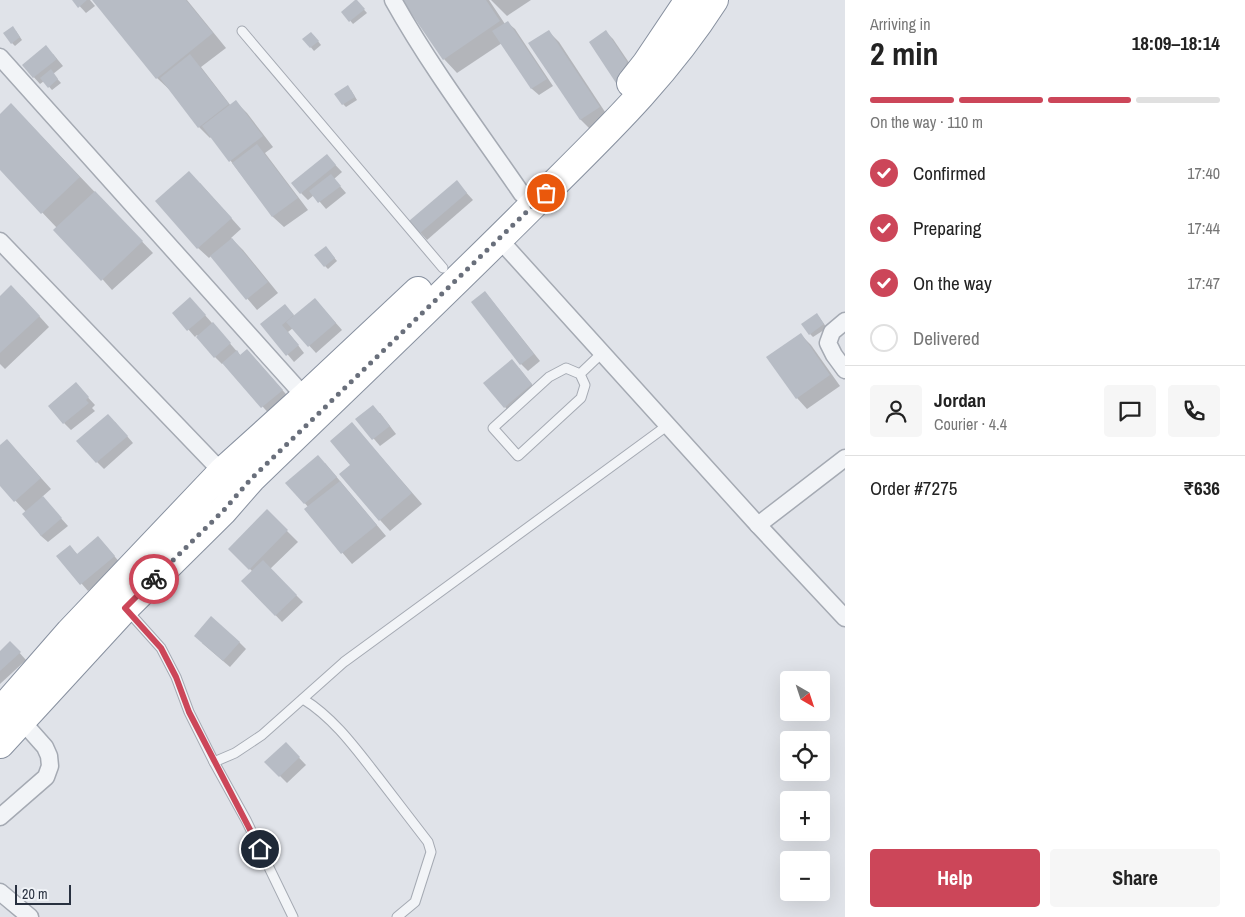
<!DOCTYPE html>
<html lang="en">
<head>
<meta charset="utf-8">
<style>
	body { margin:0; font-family:"Archivo Narrow",sans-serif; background:#f6f6f6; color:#222; height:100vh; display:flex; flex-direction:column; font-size:19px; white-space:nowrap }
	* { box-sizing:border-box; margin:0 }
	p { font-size:16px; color:#767676 }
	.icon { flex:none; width:28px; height:28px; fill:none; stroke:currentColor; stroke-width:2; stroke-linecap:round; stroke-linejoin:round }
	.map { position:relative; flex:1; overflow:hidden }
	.drawer { display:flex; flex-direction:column; background:#fff; width:400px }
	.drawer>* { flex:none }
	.needle { width:32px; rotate:141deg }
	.controls { position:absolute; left:780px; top:671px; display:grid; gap:10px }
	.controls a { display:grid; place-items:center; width:50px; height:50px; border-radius:5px; background:#fff; box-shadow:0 5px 20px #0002; font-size:25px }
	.scale { position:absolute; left:15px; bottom:12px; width:56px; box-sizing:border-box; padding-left:5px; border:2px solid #293140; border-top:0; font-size:14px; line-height:18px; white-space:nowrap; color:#293140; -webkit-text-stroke:4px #eff2f6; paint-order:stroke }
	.pin { position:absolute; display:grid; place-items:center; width:42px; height:42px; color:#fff; margin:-21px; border:2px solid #fff; border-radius:50%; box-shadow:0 1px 5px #0007 }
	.courier { position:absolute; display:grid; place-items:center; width:50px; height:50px; margin:-25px; border:4px solid #cc4659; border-radius:50%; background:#fff; color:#222; box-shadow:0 1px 6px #0007 }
	.headline em { font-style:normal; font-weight:700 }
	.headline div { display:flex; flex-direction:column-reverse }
	.headline { display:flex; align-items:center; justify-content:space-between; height:85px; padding:0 25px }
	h1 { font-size:32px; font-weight:700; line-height:38px }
	.bar { display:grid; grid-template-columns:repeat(4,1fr); gap:8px 5px; align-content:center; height:60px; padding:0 25px }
	.bar i { height:6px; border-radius:4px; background:#e0e0e0 }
	.bar .active { background:#cc4659 }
	.bar p { grid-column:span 4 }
	.line { display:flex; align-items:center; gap:12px; padding:0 25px; border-top:1px solid #e0e0e0 }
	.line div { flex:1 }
	.round { display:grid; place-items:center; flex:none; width:52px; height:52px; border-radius:5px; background:#f6f6f6 }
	ol { padding:0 25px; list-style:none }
	li { display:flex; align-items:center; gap:15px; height:55px }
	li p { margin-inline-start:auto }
	li .icon { padding:5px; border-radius:50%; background:#cc4659; color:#fff; stroke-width:4 }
	li:last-child { color:#767676 }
	li i { width:28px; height:28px; border:2px solid #e0e0e0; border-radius:50% }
	.cta { display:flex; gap:10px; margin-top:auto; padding:10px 25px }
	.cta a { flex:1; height:58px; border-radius:5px; background:#cc4659; color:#fff; font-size:20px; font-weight:700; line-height:58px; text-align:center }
	.cta a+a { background:#f6f6f6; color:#222 }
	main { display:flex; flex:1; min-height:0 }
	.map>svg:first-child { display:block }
	.shadow { fill:#0003 }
	.building { fill:#b7bcc5 }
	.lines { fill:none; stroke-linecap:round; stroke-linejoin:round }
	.service-casing { stroke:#a5aab3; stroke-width:11 }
	.minor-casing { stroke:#a5aab3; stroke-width:19 }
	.trunk-casing { stroke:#87909f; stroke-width:30 }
	.service { stroke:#f2f4f7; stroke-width:9 }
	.minor { stroke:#f2f4f7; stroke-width:16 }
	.trunk { stroke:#fff; stroke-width:28 }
	.done { stroke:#696f7b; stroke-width:5; stroke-dasharray:0 9 }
	.route { stroke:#cc4659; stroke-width:6 }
</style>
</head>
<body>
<main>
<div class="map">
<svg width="845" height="917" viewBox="0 0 845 917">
	<rect width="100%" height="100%" fill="#e0e3e9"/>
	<g class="shadow">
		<polygon points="74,0 90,0 95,6 86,13"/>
		<polygon points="93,0 187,0 226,48 201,67 231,106 236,102 247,113 273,147 265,153 308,210 284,227 273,217 212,136 210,138 199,127 172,92 157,78"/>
		<polygon points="403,0 489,0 505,24 508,23 515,29 553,86 539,95 532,89 502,43 457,73 444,59"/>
		<polygon points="491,0 531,0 507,16"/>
		<polygon points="359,4 367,13 353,24 343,12"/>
		<polygon points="16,31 22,40 15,46 12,43"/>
		<polygon points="548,31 559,42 609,118 591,130 580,119"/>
		<polygon points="606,32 613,39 634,70 623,88 617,82 590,42"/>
		<polygon points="314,36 321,45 314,51 304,39"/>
		<polygon points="53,54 63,66 53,74 61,83 52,90 44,81 40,84 23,65"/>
		<polygon points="351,90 357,100 346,107 343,104"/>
		<polygon points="0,115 25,119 153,253 112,290 57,228 0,168"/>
		<polygon points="327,156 342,172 334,179 346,193 326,209 314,195 308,200 301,193"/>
		<polygon points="200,183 241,229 231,238 243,250 278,293 257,310 211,256 209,258 198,248 157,201"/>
		<polygon points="463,189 473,200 427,240 410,221"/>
		<polygon points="329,251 337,261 328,269 325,266"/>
		<polygon points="485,292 540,361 528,371 521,364"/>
		<polygon points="22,297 49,327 5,369 0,364 0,298"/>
		<polygon points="315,299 342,330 316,353 293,328 288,332 304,353 294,362 262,324 291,312 295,317"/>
		<polygon points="197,306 241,356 257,361 292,401 273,418 223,363 222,364 215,357 197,335 195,337 174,313"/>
		<polygon points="819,317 827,328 813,337 810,334"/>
		<polygon points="801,335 811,345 840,386 807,409 797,398"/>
		<polygon points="519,368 538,392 511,414 505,407"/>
		<polygon points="82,391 95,405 92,408 95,411 71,430 64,423"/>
		<polygon points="380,413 396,434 380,446 357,419"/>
		<polygon points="115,422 133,443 104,469 97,462"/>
		<polygon points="352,424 422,504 390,531 380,520 352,465"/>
		<polygon points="7,440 51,489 42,497 68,526 48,542 41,536 26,512 0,484 0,447"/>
		<polygon points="325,463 386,536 352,564 306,510 309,508 287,483"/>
		<polygon points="267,511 298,542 270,569 303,602 282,622 243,581 253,572 230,549"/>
		<polygon points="105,545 121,564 88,591 58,556 70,547 78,555"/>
		<polygon points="239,642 246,649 230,667 202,643"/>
		<polygon points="17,650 26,660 0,684 0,652"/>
		<polygon points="286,744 306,765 287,783 266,762"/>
	</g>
	<g class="building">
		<polygon points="72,0 87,0 78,8"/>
		<polygon points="92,0 186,0 213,33 156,79"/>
		<polygon points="355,0 357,0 365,9 349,22 341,12"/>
		<polygon points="402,0 486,0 500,21 443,60"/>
		<polygon points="508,21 547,79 531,89 492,31"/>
		<polygon points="13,26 20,37 11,44 3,33"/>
		<polygon points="549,30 600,107 580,120 528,43"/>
		<polygon points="606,30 627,62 616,83 589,42"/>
		<polygon points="311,32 319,41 310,48 302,39"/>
		<polygon points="46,45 57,59 33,78 22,65"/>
		<polygon points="190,54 229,104 198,128 160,78"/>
		<polygon points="51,69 58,79 48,88 40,78"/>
		<polygon points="348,85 355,97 342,105 334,94"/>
		<polygon points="236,100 263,136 229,162 202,126"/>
		<polygon points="11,103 80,177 41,214 0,170 0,114"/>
		<polygon points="257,144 298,198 272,217 232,163"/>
		<polygon points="327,154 336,165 300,194 291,183"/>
		<polygon points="189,171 232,218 197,249 155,201"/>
		<polygon points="331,174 341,186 318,203 309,191"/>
		<polygon points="457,180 467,193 419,234 409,221"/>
		<polygon points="95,191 143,241 101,281 53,230"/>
		<polygon points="232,238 268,282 246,300 210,256"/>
		<polygon points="326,246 335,258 324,267 314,255"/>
		<polygon points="11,285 40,316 0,353 0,296"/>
		<polygon points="485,291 534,354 520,365 471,302"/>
		<polygon points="190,297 206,315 187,331 172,313"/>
		<polygon points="315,298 336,323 308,347 286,322"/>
		<polygon points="285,304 294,315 282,325 299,345 286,356 260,324"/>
		<polygon points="817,313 824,324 809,335 801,324"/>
		<polygon points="213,322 231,343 214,358 196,337"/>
		<polygon points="801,333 830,375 796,399 766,357"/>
		<polygon points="247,349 283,390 261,408 222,363 237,350 240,355"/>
		<polygon points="512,359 532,384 504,408 483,383"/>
		<polygon points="76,382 89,397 86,400 89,403 63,424 48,406"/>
		<polygon points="373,405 390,426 372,440 355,419"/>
		<polygon points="108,414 128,436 96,463 76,441"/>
		<polygon points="352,422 412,493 379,521 339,474 350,465 330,441"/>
		<polygon points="7,439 41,478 14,502 0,486 0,445"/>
		<polygon points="318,455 337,477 304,504 285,483"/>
		<polygon points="340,481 377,525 341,554 304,509"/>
		<polygon points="43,496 62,518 41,536 22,514"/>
		<polygon points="267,509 288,530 249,570 228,549"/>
		<polygon points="98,536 115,556 80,585 56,556 70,545 77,554"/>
		<polygon points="263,560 297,595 275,616 241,581"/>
		<polygon points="211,616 240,642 223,661 194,636"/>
		<polygon points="10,641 21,652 0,671 0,651"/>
		<polygon points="286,742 300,757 279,777 264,762"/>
	</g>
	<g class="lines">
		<defs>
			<g id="service">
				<polyline points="242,31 443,268"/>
				<polyline points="580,374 566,368 549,377 493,428 518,456 581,398 585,385 580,374 602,353"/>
				<polyline points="127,610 161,648 176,677 189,712 214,762 246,820 293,917"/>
				<path d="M303 699C334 718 356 749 378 777 395 799 411 820 428 842L431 852 415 902 397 917"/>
				<polyline points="214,762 235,753 262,735 344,662 668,425"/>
			</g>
			<g id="minor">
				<path d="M393 0C431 68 478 130 522 194"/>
				<polyline points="0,57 305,397"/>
				<polyline points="499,239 758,525 845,618"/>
				<polyline points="0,241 222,472"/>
				<polyline points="845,321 832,332 828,343 834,355 845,370"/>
				<polyline points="758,525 845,458"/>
				<polyline points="0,817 46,777 50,766 49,756 45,747 21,720"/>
				<polyline points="0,892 30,917"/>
			</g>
			<g id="trunk">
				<polyline points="631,83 646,64 689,0"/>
				<polyline points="0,712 70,632 222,472 305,397 418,291"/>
				<path d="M0 744 125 608 223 511 251 479C345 388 440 298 532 206 599 139 663 80 714 0"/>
			</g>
		</defs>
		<use href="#service" class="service-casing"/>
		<use href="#minor" class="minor-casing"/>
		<use href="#trunk" class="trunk-casing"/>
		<use href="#service" class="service"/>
		<use href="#minor" class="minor"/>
		<use href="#trunk" class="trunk"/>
	</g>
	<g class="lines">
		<polyline class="done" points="154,579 223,511 251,479 546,193"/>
		<polyline class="route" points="154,579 125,608 161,648 176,677 189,712 260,849"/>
	</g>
</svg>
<div class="controls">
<a><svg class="needle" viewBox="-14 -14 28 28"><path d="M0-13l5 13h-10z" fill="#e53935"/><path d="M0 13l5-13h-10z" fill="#767676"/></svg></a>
<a><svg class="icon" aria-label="locate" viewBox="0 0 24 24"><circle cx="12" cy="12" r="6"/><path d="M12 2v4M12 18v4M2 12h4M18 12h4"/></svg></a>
<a>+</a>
<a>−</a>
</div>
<div class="scale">20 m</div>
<div class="pin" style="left:546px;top:193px;background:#ea580c"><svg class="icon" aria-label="bag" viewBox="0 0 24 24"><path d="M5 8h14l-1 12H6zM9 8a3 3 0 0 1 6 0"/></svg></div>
<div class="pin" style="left:260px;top:849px;background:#1f2937"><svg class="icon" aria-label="home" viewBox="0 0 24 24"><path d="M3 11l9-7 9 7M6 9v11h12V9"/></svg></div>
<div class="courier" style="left:154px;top:579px"><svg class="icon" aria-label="bike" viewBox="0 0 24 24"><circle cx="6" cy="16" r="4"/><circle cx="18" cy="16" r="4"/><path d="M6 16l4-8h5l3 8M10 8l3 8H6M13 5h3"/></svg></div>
</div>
<section class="drawer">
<div class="headline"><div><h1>2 min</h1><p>Arriving in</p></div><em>18:09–18:14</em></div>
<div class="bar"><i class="active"></i><i class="active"></i><i class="active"></i><i></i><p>On the way · 110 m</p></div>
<ol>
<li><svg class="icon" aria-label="check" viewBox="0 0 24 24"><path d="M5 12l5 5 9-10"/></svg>Confirmed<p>17:40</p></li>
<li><svg class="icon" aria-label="check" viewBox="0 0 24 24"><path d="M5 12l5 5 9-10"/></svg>Preparing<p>17:44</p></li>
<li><svg class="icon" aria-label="check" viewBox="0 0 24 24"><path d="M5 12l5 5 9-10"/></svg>On the way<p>17:47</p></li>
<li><i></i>Delivered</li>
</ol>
<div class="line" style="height:90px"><a class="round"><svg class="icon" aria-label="person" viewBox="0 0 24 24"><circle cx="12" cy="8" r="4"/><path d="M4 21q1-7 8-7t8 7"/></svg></a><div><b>Jordan</b><p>Courier · 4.4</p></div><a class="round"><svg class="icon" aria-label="chat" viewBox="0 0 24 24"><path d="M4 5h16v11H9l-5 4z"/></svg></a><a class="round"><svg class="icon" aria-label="phone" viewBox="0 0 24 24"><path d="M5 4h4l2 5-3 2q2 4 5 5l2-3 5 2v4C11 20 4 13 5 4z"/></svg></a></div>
<div class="line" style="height:65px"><div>Order #7275</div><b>₹636</b></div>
<div class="cta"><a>Help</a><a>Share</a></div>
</section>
</main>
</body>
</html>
